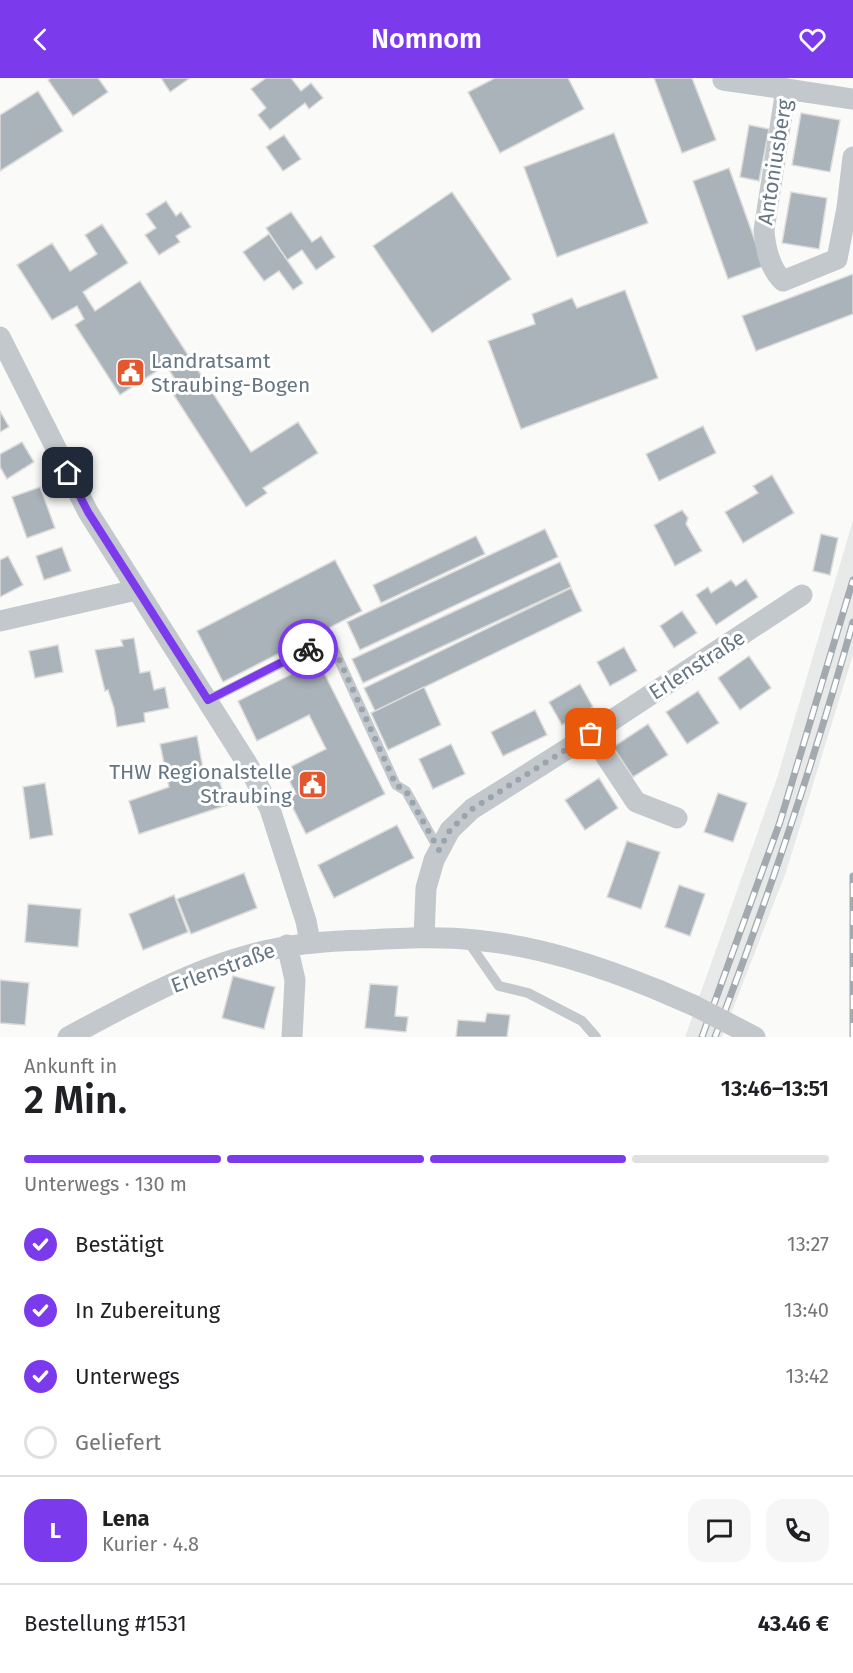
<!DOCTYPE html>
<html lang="de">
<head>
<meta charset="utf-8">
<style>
	body { margin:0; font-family:"Fira Sans",sans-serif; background:#f6f6f6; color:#202124; height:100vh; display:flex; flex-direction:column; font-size:22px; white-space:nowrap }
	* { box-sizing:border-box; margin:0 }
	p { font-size:20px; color:#757577 }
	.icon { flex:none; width:33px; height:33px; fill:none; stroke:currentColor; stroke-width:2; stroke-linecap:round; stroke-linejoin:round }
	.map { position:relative; height:959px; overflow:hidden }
	.side { display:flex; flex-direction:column; background:#fff; flex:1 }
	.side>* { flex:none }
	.pin { position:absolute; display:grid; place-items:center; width:51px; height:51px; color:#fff; margin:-26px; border-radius:12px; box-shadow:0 3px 9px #0006 }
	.courier { position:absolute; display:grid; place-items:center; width:60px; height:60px; margin:-30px; border:4px solid #7c3aed; border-radius:50%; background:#fff; color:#222; box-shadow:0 2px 8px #0007 }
	.overview em { font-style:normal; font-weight:600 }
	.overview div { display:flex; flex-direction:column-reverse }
	.overview { display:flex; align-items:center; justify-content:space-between; height:102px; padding:0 24px }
	h1 { font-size:39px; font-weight:600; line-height:45px }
	.bar { display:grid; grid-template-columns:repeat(4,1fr); gap:9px 6px; align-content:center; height:72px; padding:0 24px }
	.bar i { height:8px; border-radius:4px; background:#e0e0e0 }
	.bar .current { background:#7c3aed }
	.bar p { grid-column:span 4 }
	.line { display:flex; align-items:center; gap:15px; padding:0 24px; border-top:2px solid #e0e0e0 }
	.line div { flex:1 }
	.round { display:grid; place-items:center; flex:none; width:63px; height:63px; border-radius:18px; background:#f6f6f6 }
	ol { padding:0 24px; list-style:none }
	li { display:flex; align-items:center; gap:18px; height:66px }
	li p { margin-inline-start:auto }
	li .icon { padding:6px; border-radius:50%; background:#7c3aed; color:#fff; stroke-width:4 }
	li:last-child { color:#757577 }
	li i { width:33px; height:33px; border:3px solid #e0e0e0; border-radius:50% }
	header { display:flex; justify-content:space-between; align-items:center; height:78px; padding:0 24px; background:#7c3aed; color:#fff; font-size:27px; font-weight:600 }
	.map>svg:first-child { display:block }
	.built { fill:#e8e9e9 }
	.building { fill:#aab3b9; stroke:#dcdcda; stroke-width:1.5 }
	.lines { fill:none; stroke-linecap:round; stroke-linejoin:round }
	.lane { stroke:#c3c8cc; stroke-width:10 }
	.street { stroke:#c3c8cc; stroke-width:21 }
	.rail-casing { stroke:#a2aab0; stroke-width:7 }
	.rail { stroke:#fff; stroke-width:4.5; stroke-dasharray:14; stroke-linecap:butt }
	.street-bridge { stroke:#c3c8cc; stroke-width:21 }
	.done { stroke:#99a4ac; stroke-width:6; stroke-dasharray:0 10.8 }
	.route { stroke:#7c3aed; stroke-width:8 }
	.labels { text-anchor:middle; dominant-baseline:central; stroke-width:6; stroke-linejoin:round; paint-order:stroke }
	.street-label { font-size:21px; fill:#657683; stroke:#fff }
	.poi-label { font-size:21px; fill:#657683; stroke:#fff; text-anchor:start }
</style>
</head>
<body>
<header><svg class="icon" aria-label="back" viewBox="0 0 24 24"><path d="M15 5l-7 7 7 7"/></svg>Nomnom<svg class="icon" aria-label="heart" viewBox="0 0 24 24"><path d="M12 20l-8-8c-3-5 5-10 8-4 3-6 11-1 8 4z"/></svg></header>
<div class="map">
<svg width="853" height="959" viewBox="0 0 853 959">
	<rect width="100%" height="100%" fill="#fafaf8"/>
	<polygon class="built" points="853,442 853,577 786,794 722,959 685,959 778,697"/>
	<g class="building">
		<polygon points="51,0 98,0 108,14 73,38 48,2"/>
		<polygon points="161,0 190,0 170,14"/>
		<polygon points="266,0 291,0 301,13 311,5 323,20 309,31 305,25 270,52 258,37 266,30 251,11"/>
		<polygon points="495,0 568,0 584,31 500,75 468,14"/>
		<polygon points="654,0 692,0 716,62 682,75"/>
		<polygon points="38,13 63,53 0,93 0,37"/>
		<polygon points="801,35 840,42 830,94 792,87"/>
		<polygon points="749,47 769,51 759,103 740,99"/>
		<polygon points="614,55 648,145 557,179 524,89"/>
		<polygon points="284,57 301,81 283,93 266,69"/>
		<polygon points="729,90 764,188 728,201 693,103"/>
		<polygon points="452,114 511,201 432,255 373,168"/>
		<polygon points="791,114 827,120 819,171 782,165"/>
		<polygon points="166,123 176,138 181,134 191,149 176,158 180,164 159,177 145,157 156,150 146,136"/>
		<polygon points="291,134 312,164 321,158 335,179 316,192 302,172 287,182 266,150"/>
		<polygon points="102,146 128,185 83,214 95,233 140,203 251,374 298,344 318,375 263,410 267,415 246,429 168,308 176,303 166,287 120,317 75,247 84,241 77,228 52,242 17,187 52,165 70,193 97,176 85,157"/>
		<polygon points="269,156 303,205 293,212 279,193 264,203 243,174"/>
		<polygon points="853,196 853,236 756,273 742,238"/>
		<polygon points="625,212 658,300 521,351 488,263 535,246 532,236 572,220 577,230"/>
		<polygon points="0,333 9,349 0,354"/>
		<polygon points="703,348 716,375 659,403 646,376"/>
		<polygon points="22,364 34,384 7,401 0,389 0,376"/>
		<polygon points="772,397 794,435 743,465 725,434 758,415 753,408"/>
		<polygon points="40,409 55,450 27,460 12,419"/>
		<polygon points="682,432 688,440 686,446 702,473 675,488 654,447"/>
		<polygon points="545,451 558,479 360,572 347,544"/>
		<polygon points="821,456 838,460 830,497 813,493"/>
		<polygon points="476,458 485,476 381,525 373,507"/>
		<polygon points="62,469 71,493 44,502 36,478"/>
		<polygon points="8,478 23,507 0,519 0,482"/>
		<polygon points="335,482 362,533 223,604 197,553"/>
		<polygon points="560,484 571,509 363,605 352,581"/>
		<polygon points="746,501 758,519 716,547 696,517 708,509 711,515 731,502 736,508"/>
		<polygon points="571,510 582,533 375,633 364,610"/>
		<polygon points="682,533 697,555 674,570 660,548"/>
		<polygon points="134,560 140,595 150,593 154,612 165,609 169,630 144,635 145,644 117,649 114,630 108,612 105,613 95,572 123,568 121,562"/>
		<polygon points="58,567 63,594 35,600 29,573"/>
		<polygon points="624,569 637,593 610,608 597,584"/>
		<polygon points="749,578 771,610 740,632 718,600"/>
		<polygon points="318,583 385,716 306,756 288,720 296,716 284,692 326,671 309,637 257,663 238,623"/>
		<polygon points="580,606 593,629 562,647 549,624"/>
		<polygon points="424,609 441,647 388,672 371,635"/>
		<polygon points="698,613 719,645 687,666 666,634"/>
		<polygon points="535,632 547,657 503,678 491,654"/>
		<polygon points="648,646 668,677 633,699 613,669"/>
		<polygon points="197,658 204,696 216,693 227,727 139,756 129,723 169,709 160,666"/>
		<polygon points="451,666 465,696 433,711 419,681"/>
		<polygon points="599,700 618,730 585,752 565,722"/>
		<polygon points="45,705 53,757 30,761 23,709"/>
		<polygon points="718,715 747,725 733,764 704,754"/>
		<polygon points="397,747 414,780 334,820 318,787"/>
		<polygon points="627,763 660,774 641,831 607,819"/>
		<polygon points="244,795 257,830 191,856 177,821"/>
		<polygon points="679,807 705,816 690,858 665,849"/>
		<polygon points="174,817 188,854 143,872 129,836"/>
		<polygon points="28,826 81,831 78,869 25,864"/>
		<polygon points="233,898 275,909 264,951 222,940"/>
		<polygon points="0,902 29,905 25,947 0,945"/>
		<polygon points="370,906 398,908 395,938 408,939 406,954 365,950"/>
		<polygon points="487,935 510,937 507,959 456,959 458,942 485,944"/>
	</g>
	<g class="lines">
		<g class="lane">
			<polyline points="208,622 317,567 328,564 334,571 396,707 406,713 439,772"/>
			<polyline points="467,862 499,908 528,915 582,943 596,959"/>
		</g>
		<g class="street">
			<polyline points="723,2 786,11"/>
			<path d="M853 21 786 11 764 152C765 169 770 191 783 203L837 181 847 130 853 79"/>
			<polyline points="0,259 88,434 248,687 270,731 306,843 310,864"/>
			<polyline points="0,543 136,512"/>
			<polyline points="591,656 636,724 677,740"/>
			<polyline points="424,859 426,810 434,782 450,752 472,731 591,656 802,517"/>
			<polyline points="287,867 295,902 292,959"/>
			<path d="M68 959C122 930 187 894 245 878 286 866 325 863 366 862 403 860 439 858 475 862 539 868 599 888 658 912"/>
		</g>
		<defs>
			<g id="rail">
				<polyline points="702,959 780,744 853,502"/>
				<path d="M715 959C767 823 814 684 853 544"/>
				<polyline points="853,959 853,798"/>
			</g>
		</defs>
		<use href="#rail" class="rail-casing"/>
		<use href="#rail" class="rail"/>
		<polyline class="street-bridge" points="658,912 695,928 755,959"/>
	</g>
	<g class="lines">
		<polyline class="done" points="308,571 328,564 334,570 396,707 406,713 439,772 450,752 472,731 591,656"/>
		<polyline class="route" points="68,395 88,434 208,622 308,571"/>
	</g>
	<defs>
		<symbol id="civic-square" viewBox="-11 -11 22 22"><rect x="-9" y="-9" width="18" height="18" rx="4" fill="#e4572e" stroke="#fff"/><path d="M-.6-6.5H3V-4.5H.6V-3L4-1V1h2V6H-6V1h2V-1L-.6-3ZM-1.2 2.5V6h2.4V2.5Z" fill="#fff"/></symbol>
	</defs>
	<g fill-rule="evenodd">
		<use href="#civic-square" x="114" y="278" width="33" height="33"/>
		<use href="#civic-square" x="296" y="690" width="33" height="33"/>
	</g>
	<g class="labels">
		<g class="street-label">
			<text transform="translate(775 84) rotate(-81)">Antoniusberg</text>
			<text transform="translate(697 587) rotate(-33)">Erlenstraße</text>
			<text transform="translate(223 890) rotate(-20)">Erlenstraße</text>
		</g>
		<g class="poi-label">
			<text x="151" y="283">Landratsamt<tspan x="151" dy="24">Straubing-Bogen</tspan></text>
			<text x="292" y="694" text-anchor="end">THW Regionalstelle<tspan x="292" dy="24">Straubing</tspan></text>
		</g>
	</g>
</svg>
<div class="pin" style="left:591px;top:656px;background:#ea580c"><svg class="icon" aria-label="bag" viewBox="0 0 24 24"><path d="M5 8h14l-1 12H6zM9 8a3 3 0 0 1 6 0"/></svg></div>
<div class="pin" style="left:68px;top:395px;background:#1f2937"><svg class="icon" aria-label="home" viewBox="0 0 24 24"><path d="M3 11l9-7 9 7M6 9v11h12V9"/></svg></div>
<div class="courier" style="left:308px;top:571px"><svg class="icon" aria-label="bike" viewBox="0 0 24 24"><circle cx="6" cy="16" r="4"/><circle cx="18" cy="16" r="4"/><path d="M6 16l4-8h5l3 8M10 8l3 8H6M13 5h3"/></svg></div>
</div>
<section class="side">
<div class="overview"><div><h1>2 Min.</h1><p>Ankunft in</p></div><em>13:46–13:51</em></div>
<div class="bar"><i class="current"></i><i class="current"></i><i class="current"></i><i></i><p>Unterwegs · 130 m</p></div>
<ol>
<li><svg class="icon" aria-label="check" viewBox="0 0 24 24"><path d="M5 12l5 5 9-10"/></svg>Bestätigt<p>13:27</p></li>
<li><svg class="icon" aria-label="check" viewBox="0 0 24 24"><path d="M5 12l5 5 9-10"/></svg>In Zubereitung<p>13:40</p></li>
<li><svg class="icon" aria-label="check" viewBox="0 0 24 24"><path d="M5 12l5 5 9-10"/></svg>Unterwegs<p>13:42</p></li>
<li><i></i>Geliefert</li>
</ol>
<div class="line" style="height:108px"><b class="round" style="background:#7c3aed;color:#fff">L</b><div><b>Lena</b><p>Kurier · 4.8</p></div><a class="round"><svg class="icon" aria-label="chat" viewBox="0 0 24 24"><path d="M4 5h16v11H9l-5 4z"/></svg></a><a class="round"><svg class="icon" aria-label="phone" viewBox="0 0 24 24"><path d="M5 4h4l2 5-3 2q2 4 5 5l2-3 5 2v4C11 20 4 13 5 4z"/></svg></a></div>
<div class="line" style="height:78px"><div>Bestellung #1531</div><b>43.46 €</b></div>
</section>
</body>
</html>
